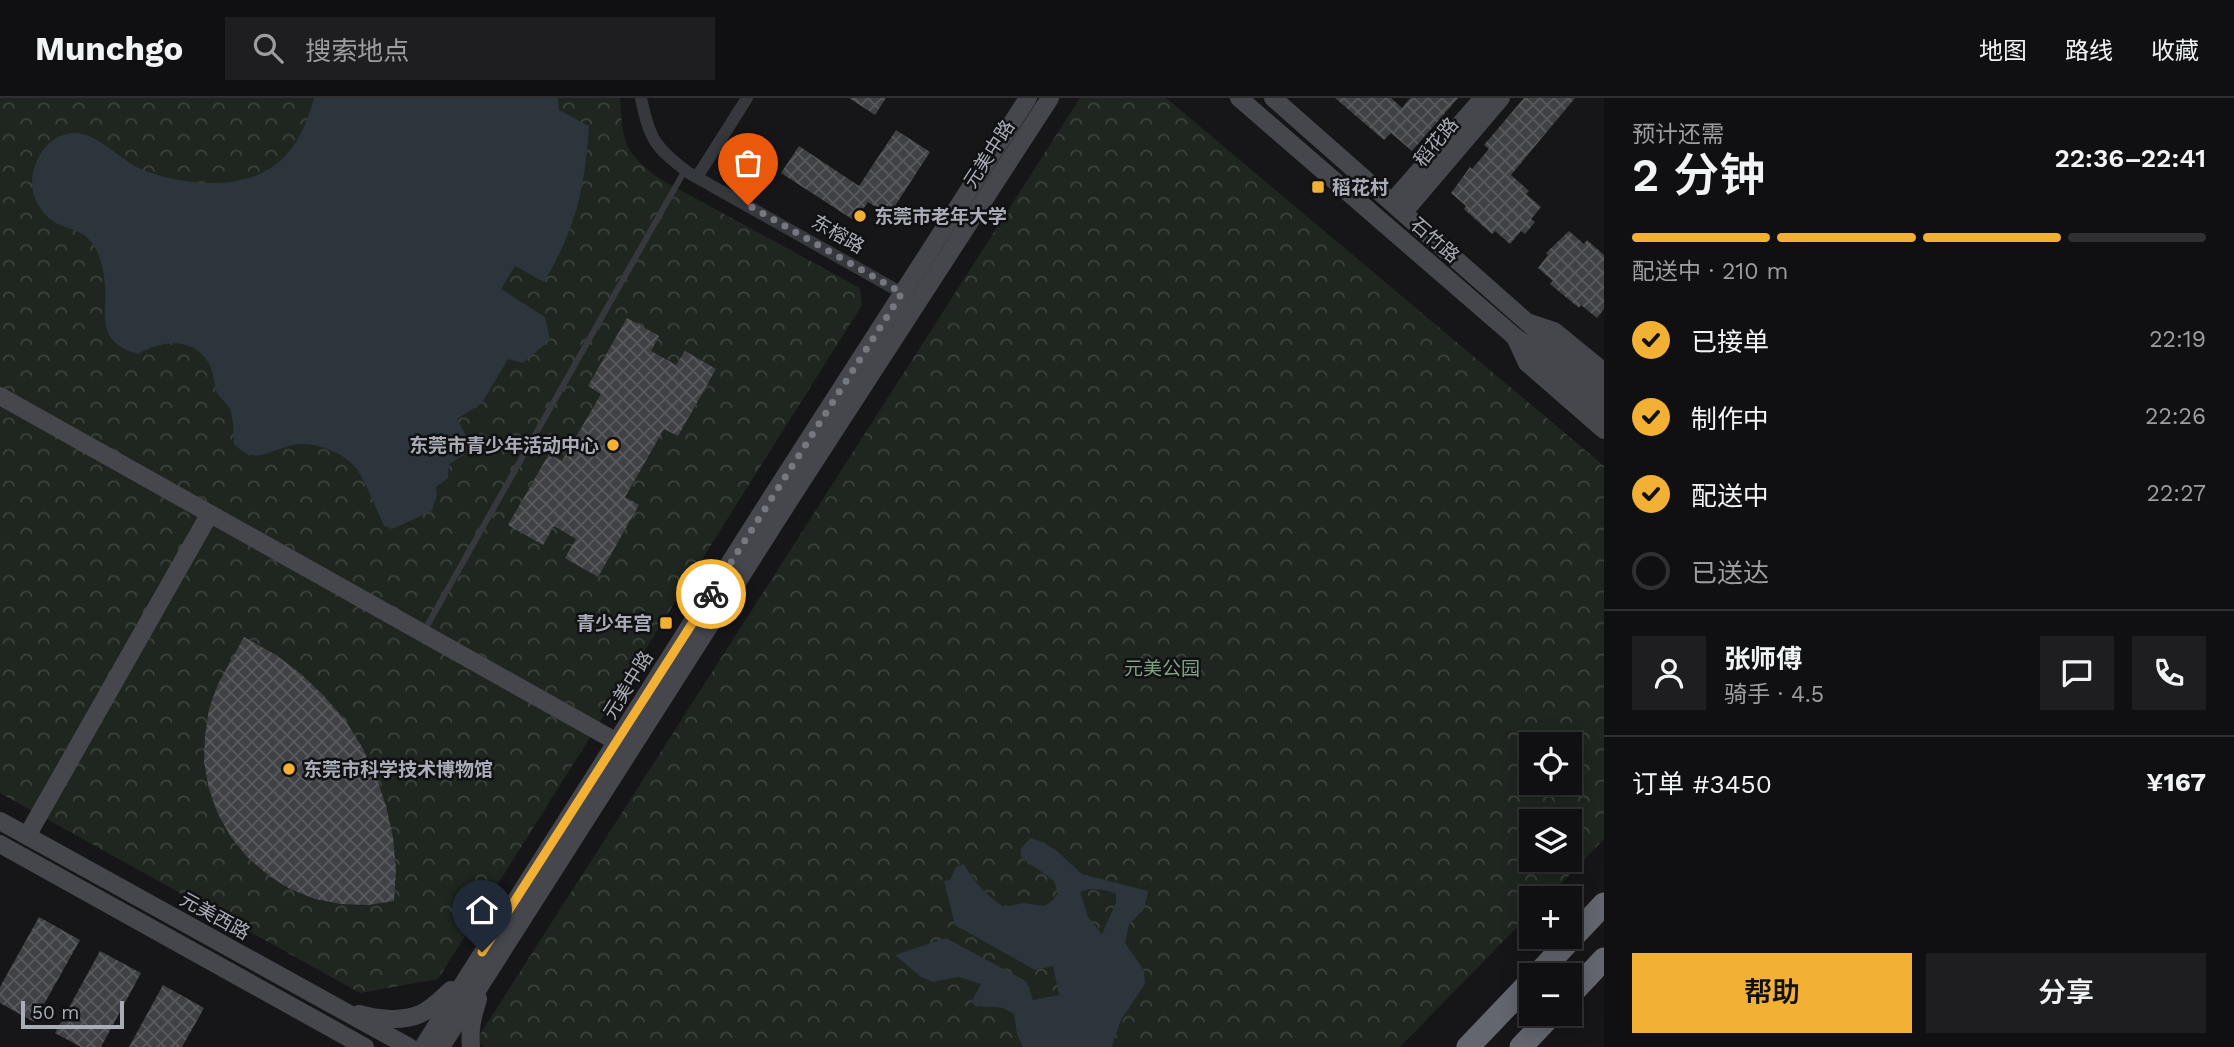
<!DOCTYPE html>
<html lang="zh">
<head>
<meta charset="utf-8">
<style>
	body { margin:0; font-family:"Work Sans","Noto Sans SC",sans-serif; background:#1e1e20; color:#f1f3f6; height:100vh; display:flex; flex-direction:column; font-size:26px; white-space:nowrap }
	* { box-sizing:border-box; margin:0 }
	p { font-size:23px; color:#9c9d9f }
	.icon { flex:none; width:38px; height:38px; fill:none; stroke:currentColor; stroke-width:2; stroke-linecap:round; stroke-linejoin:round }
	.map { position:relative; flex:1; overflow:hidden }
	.sheet { display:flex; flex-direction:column; background:#101012; width:630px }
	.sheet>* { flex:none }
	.tools { position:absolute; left:1519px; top:634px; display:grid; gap:14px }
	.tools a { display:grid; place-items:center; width:63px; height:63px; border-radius:0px; background:#101012; box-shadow:0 4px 18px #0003,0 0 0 2px #303032; font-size:35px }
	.scale { position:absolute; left:21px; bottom:18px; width:103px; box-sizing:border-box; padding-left:7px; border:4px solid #a8adb8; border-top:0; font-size:19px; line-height:24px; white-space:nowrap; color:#a8adb8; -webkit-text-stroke:5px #111113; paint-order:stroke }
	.pin { position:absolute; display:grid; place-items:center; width:60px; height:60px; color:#fff; margin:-72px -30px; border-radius:50% 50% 50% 0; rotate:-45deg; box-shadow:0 0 7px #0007 }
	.pin .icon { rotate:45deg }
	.courier { position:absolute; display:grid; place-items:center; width:70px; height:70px; margin:-35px; border:5px solid #f2b134; border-radius:50%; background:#fff; color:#222; box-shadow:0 2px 9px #0007 }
	.headline em { font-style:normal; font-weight:600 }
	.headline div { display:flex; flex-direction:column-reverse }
	.headline { display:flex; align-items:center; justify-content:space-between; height:119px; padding:0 28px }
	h1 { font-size:46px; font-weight:600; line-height:52px }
	.bar { display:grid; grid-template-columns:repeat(4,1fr); gap:10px 7px; align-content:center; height:84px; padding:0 28px }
	.bar i { height:9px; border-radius:5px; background:#303032 }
	.bar .selected { background:#f2b134 }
	.bar p { grid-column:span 4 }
	.line { display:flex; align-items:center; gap:18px; padding:0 28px; border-top:2px solid #303032 }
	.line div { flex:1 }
	.round { display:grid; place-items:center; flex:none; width:74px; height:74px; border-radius:0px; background:#1e1e20 }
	ol { padding:0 28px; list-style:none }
	li { display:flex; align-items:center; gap:21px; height:77px }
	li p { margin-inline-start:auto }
	li .icon { padding:7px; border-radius:50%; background:#f2b134; color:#111; stroke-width:4 }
	li:last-child { color:#9c9d9f }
	li i { width:38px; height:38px; border:4px solid #303032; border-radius:50% }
	.button { display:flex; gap:14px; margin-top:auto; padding:14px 28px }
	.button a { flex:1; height:80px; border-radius:0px; background:#f2b134; color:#111; font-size:28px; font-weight:600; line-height:80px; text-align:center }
	.button a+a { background:#1e1e20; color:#f1f3f6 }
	header { display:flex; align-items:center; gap:42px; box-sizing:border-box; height:98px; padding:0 35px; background:#101012; border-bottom:2px solid #303032 }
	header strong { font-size:33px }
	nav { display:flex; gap:38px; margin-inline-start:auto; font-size:24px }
	.search { width:490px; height:63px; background:#1e1e20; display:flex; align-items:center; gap:18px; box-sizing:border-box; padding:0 24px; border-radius:0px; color:#9c9d9f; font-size:26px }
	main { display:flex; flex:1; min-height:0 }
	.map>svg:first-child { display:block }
	.park { fill:url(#park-crowns); fill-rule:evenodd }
	.water { fill:#2c353c; fill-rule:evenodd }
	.building { fill:url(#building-cross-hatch) }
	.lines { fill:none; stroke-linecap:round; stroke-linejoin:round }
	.lane { stroke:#37383d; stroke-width:6 }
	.street { stroke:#37383d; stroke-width:12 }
	.secondary { stroke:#45474d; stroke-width:18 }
	.highway { stroke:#63666e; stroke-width:23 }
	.done { stroke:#757880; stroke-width:7; stroke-dasharray:0 12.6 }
	.route { stroke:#f2b134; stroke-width:9 }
	.poi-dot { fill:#f2b134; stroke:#111113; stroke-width:2.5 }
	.labels { text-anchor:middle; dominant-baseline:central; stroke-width:5; stroke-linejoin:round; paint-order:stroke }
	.street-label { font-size:19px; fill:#a8adb8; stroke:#111113 }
	.poi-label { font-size:19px; font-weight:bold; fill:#a8adb8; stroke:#111113; text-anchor:start }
	.park-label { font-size:19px; fill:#7fa381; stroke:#111113 }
</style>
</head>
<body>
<header>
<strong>Munchgo</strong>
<div class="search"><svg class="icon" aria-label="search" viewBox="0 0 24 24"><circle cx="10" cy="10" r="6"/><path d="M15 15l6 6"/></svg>搜索地点</div>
<nav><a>地图</a><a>路线</a><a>收藏</a></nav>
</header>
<main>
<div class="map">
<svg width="1604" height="949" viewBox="0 0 1604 949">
	<defs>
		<pattern id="park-crowns" width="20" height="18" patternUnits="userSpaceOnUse" patternTransform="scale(1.75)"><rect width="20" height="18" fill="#1e261f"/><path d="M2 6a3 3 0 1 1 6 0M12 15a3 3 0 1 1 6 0" fill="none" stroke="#3c433d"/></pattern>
		<pattern id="building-cross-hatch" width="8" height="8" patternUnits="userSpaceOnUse" patternTransform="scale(1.75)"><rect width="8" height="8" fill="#404145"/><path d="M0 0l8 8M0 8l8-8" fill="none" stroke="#595a5e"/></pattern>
	</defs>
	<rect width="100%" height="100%" fill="#161618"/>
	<g class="park">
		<path d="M0 0H620C623 45 623 53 660 81L860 190 862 207 438 881 360 895 0 695Z"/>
		<path d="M1080 0H1166L1604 368V741L1547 800H1531V815L1400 949H485L475 944ZM1531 646H1570V684H1531ZM1531 723H1570V761H1531Z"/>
	</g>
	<g class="water">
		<path d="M314 0H558L559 12 589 28C585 89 576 131 544 184L515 168 501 191 545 219 550 242 523 265 508 261 482 305 457 321 471 347 464 357 449 366 448 380 436 389 437 397 432 413 392 431 384 428C376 410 368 390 358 373 345 354 311 341 289 348 266 354 255 367 234 346 233 336 234 318 229 309 225 303 218 299 216 292 213 283 214 274 209 266 194 238 161 242 138 256 91 243 110 214 104 179 102 163 97 147 84 137 76 132 68 130 60 127 44 120 32 102 32 85 32 61 50 33 77 35 100 37 120 62 141 71 184 89 252 95 286 57 300 42 309 19 314 0Z"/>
		<path d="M1030 740 1043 744 1057 753 1082 776 1148 793 1145 809 1129 827 1125 845 1144 872 1145 886 1121 922 1112 949H1023L1017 936 1014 916C1010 914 1006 911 1002 910 990 907 981 912 971 904L981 886 959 879 933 884 921 879 895 857 946 840 1026 883 1033 902 1059 897 1053 868 1035 872 955 827 944 783 950 782 956 769 964 766C974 784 987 799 1004 809L1024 805 1044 808 1053 802 1058 795 1054 783 1021 759V750ZM1090 791 1105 792 1116 796V805L1102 836 1088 819 1080 794Z"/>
	</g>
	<g class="building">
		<polygon points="849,0 886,0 875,17"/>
		<polygon points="1335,0 1391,0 1402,10 1410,0 1458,0 1412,53 1391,35 1384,42"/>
		<polygon points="1524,0 1575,0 1511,77 1529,93 1526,96 1541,109 1531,121 1535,124 1525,136 1521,133 1510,146 1495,133 1492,136 1464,111 1466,108 1451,95 1470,69 1472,71 1489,51 1484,47"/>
		<polygon points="896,32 930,54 889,117 868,104 855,123 781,75 799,48 859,88"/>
		<polygon points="1569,133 1584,146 1587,142 1604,157 1604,211 1597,220 1581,207 1579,210 1550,186 1553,183 1538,170 1548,157 1546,155"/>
		<polygon points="627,220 659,238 651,253 676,267 685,253 716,271 678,338 664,331 625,399 639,407 598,479 565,460 576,441 554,428 543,447 508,427 549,356 562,363 601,296 588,288"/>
		<polygon points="244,539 276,557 301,576 324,598 345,622 362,649 376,678 386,708 393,740 396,771 394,803 368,807 341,806 315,801 290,791 268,777 248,760 231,739 218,716 209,691 204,664 205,638 209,611 218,586"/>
		<polygon points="39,819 80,842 34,924 0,905 0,889"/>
		<polygon points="100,853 141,875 101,949 81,949 55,935"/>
		<polygon points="163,887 204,910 182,949 129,949"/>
	</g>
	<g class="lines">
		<polyline class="lane" points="424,533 685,72"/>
		<g class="street">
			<path d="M641 0C650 43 655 49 689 75L902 195"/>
			<polyline points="697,79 747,0"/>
		</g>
		<g class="secondary">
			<polyline points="1239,0 1515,239 1538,255 1604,313"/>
			<polyline points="1273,0 1604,292"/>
			<polyline points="1392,104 1483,0"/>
			<polyline points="1404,114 1501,0"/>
			<polyline points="1530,225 1554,233 1604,274"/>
			<polyline points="1515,239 1527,265 1604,332"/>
			<polyline points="0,298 626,649"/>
			<polyline points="0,723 409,949"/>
			<polyline points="27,738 209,417"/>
			<polyline points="0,746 365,949"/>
			<path d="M359 916C376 921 403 924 420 916 432 911 442 900 451 892"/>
			<polyline points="423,949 774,395 1028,0"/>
			<polyline points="441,949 789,403 1050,0"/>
			<path d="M471 949C469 932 473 917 478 901"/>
		</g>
		<g class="highway">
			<polyline points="1537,877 1604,806"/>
			<polyline points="1570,897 1604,861"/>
			<polyline points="1468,949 1531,883"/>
			<polyline points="1521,949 1553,915"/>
		</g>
	</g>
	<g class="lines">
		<polyline class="done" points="711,496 902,195 748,107"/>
		<polyline class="route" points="482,854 711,496"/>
	</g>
	<g class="poi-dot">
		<rect x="1311" y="82" width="14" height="14" rx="3.5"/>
		<circle cx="860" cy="118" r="7"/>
		<circle cx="613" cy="347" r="7"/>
		<rect x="659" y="518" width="14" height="14" rx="3.5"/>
		<circle cx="289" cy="671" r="7"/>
	</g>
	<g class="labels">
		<g class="street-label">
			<text transform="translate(1436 44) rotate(-50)">稻花路</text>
			<text transform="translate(989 56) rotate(-57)">元美中路</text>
			<text transform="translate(838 136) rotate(30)">东榕路</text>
			<text transform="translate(1435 142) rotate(41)">石竹路</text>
			<text transform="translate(628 587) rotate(-58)">元美中路</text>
			<text transform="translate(215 818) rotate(29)">元美西路</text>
		</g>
		<g class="poi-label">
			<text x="1332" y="89">稻花村</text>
			<text x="874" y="118">东莞市老年大学</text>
			<text x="599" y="347" text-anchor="end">东莞市青少年活动中心</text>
			<text x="652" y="525" text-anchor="end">青少年宫</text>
			<text x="303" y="671">东莞市科学技术博物馆</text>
		</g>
		<g class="park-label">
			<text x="1162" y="570">元美公园</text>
		</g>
	</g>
</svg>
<div class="tools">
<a><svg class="icon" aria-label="locate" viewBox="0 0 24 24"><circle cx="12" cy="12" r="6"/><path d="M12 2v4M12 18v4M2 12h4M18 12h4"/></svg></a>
<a><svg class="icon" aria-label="layers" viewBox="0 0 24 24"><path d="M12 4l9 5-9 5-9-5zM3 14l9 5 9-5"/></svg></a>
<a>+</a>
<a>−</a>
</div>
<div class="scale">50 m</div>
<div class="pin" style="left:748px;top:107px;background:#ea580c"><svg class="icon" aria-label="bag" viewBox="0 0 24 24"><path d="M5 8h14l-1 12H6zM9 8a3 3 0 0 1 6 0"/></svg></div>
<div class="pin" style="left:482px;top:854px;background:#1f2937"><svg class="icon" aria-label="home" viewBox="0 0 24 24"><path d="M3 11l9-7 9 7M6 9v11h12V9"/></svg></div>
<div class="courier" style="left:711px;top:496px"><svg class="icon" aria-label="bike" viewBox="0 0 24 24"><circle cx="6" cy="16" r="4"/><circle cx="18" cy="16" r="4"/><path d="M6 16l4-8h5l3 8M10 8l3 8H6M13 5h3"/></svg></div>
</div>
<section class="sheet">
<div class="headline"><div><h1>2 分钟</h1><p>预计还需</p></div><em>22:36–22:41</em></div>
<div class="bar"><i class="selected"></i><i class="selected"></i><i class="selected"></i><i></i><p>配送中 · 210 m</p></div>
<ol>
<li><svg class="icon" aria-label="check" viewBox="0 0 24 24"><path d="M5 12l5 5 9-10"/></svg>已接单<p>22:19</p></li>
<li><svg class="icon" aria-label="check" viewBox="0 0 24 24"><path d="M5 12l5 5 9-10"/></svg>制作中<p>22:26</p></li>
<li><svg class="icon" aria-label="check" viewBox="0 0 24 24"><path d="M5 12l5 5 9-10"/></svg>配送中<p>22:27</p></li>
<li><i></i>已送达</li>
</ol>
<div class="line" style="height:126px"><a class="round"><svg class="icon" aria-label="person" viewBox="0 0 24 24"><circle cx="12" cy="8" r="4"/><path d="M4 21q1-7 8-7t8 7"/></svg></a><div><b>张师傅</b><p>骑手 · 4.5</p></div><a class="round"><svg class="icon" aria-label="chat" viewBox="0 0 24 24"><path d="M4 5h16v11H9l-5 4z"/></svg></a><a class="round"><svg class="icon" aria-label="phone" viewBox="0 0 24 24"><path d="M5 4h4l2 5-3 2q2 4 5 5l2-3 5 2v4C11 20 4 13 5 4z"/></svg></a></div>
<div class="line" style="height:91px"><div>订单 #3450</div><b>¥167</b></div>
<div class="button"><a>帮助</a><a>分享</a></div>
</section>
</main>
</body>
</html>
